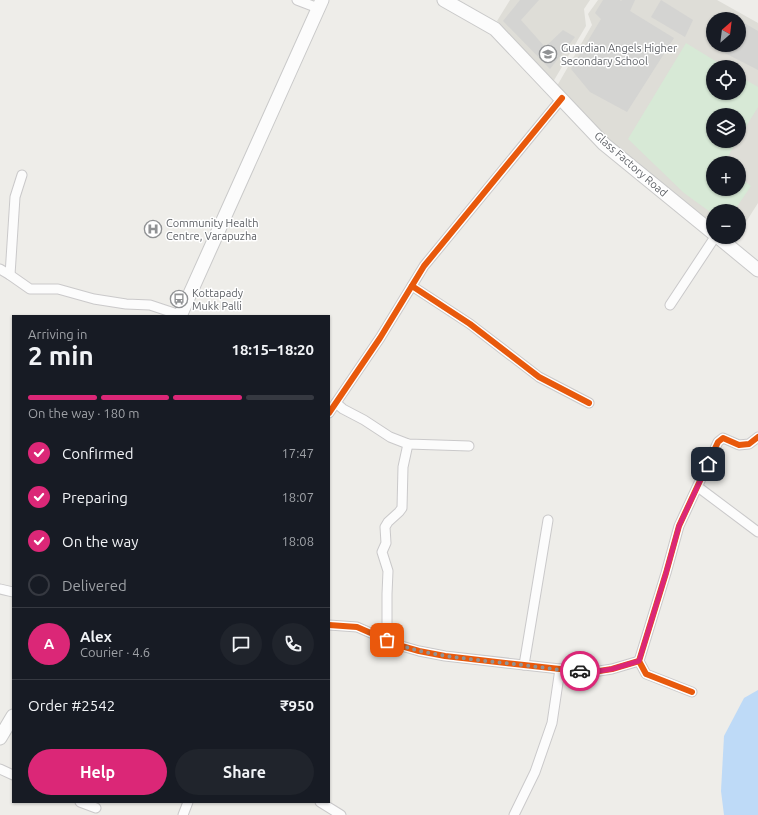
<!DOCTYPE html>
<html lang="en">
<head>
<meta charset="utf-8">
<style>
	body { margin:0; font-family:Ubuntu,sans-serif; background:#20242c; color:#f1f3f6; height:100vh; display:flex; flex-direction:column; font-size:15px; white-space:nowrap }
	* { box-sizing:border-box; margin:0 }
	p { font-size:13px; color:#9ea1a6 }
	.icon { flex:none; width:22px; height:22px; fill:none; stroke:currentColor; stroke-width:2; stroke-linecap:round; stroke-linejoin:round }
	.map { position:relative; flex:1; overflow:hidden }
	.drawer { position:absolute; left:12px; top:315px; width:318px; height:488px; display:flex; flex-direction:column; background:#171b24; border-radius:0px; box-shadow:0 1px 3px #0004 }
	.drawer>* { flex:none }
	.needle { width:26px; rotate:28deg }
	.buttons { position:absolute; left:706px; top:12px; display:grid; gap:8px }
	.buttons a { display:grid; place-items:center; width:40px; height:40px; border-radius:50%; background:#171b24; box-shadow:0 1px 3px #0004; font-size:20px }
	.pin { position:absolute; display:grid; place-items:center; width:34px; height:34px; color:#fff; margin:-17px; border-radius:8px; box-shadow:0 2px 6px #0006 }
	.courier { position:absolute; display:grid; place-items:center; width:40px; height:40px; margin:-20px; border:3px solid #db2777; border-radius:50%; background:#fff; color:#222; box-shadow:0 1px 5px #0007 }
	.summary em { font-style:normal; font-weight:700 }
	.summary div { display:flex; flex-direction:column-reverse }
	.summary { display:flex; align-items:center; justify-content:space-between; height:68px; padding:0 16px }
	h1 { font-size:26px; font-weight:700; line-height:30px }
	.bar { display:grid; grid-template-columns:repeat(4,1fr); gap:6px 4px; align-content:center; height:48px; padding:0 16px }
	.bar i { height:5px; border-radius:3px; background:#363941 }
	.bar .active { background:#db2777 }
	.bar p { grid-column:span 4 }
	.line { display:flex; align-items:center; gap:10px; padding:0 16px; border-top:1px solid #363941 }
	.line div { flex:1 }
	.round { display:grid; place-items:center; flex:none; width:42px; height:42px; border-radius:21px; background:#20242c }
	ol { padding:0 16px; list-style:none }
	li { display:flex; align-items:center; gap:12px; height:44px }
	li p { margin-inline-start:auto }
	li .icon { padding:4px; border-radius:50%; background:#db2777; color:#fff; stroke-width:4 }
	li:last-child { color:#9ea1a6 }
	li i { width:22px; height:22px; border:2px solid #363941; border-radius:50% }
	.action { display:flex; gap:8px; margin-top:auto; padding:8px 16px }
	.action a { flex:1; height:46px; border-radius:24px; background:#db2777; color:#fff; font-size:16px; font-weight:700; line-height:46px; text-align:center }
	.action a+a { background:#20242c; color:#f1f3f6 }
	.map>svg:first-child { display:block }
	.education { fill:#deddd7; fill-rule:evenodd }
	.green { fill:#d7e9d6 }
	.water { fill:#bedaf7 }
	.building { fill:#d4d4d2 }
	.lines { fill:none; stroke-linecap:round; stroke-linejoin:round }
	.minor-casing { stroke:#cac9ca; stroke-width:11 }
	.secondary-casing { stroke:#c9c9c9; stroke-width:15 }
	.minor { stroke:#fcfcfc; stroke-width:9 }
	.secondary { stroke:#fcfcfc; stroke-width:13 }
	.cycleway-casing { stroke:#fff; stroke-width:8 }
	.cycleway { stroke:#e8590c; stroke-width:6 }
	.done { stroke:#909294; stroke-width:4; stroke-dasharray:0 7.2 }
	.route { stroke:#db2777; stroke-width:5 }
	.labels { text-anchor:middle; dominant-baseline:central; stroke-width:3; stroke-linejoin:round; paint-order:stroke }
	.poi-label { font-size:11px; fill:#5e6166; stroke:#fff; text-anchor:start }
	.street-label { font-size:11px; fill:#5e6166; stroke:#fff }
</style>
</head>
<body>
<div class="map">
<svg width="758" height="815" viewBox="0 0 758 815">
	<rect width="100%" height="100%" fill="#eeede9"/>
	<g class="education">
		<polygon points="510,0 590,0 584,9 586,26 553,82 497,21"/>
		<path d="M598 0H717L758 23V203L739 233V211H713V225L619 151 557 86 592 25 588 14ZM713 19H739V45H713ZM713 67H739V93H713ZM713 115H739V141H713ZM713 163H739V189H713Z"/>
	</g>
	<polygon class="green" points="686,43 725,67 713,67 713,93 739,93 739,76 758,87 758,107 739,138 739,115 713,115 713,141 737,141 724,163 713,163 713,189 739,189 739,177 751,186 734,211 713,211 713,214 684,193 628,139"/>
	<polygon class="water" points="758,690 758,815 724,815 721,791 724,736 744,698"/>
	<g class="building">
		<polygon points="520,0 539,0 521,20 545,47 563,30 575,37 550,69 503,21"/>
		<polygon points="603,0 620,0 621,1 622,0 635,0 630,11 674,38 627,112 590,92 571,69 601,19 595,13"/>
		<polygon points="661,0 693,20 685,37 651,17"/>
		<polygon points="723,14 737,19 720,19"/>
		<polygon points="739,20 758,31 758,70 713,47 715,45 739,45"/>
	</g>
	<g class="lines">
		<defs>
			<g id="minor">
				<polyline points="297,0 318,8"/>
				<polyline points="0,269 10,275 30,289 58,289 94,299 126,304 150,305 180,315"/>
				<polyline points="10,275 15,197 22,175"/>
				<polyline points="412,286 470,324 539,377 589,403"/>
				<polyline points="670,305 715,237"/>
				<polyline points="336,403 343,409 364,420 390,437 408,444 469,446"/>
				<polyline points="329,413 380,338 424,266 562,98"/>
				<polyline points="698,487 758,532"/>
				<polyline points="0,589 13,592"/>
				<polyline points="329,625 357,627 398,645 419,651 445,656 524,665 560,669 593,672 612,669 639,661"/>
				<polyline points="387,640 387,594 388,571 382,552 386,543 385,527 388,522 399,512 402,508 403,467 408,444"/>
				<polyline points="524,665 548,520"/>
				<polyline points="692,692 646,674 639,661 666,573 679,526 718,442 723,438 739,445 749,444 758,437"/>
				<polyline points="0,769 13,775"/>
				<polyline points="80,802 96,808"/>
				<polyline points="320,802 341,815"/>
				<polyline points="183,815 188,802"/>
				<polyline points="514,815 535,772 552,723 560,669"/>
			</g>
			<g id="secondary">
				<polyline points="444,0 495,29 604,144 713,233"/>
				<polyline points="718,237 758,270"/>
				<polyline points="180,316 322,0"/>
				<polyline points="0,738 13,716"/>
			</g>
		</defs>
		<use href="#minor" class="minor-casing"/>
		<use href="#secondary" class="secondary-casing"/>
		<use href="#minor" class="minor"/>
		<use href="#secondary" class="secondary"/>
		<defs>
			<g id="cycleway">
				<polyline points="412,286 470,324 539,377 589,403"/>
				<polyline points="329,413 380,338 424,266 562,98"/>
				<polyline points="329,625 357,627 398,645 419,651 445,656 524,665 560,669 593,672 612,669 639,661"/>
				<polyline points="692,692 646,674 639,661 666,573 679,526 718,442 723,438 739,445 749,444 758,437"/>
			</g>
		</defs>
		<use href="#cycleway" class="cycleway-casing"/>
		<use href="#cycleway" class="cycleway"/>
	</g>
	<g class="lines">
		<path class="done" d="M387 640C416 653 446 656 477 660 505 663 533 666 560 670L580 671"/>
		<polyline class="route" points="580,671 593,672 612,669 639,661 666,573 679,526 708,464"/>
	</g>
	<defs>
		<symbol id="school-ring" viewBox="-11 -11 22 22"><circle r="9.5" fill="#fff" stroke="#909294" stroke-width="1.5"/><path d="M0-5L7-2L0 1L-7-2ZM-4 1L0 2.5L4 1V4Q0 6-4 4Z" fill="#909294"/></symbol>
		<symbol id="hospital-ring" viewBox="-11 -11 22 22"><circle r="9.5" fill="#fff" stroke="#909294" stroke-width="1.5"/><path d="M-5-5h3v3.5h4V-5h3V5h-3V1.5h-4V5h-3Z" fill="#909294"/></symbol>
		<symbol id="bus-ring" viewBox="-11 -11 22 22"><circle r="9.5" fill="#fff" stroke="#909294" stroke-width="1.5"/><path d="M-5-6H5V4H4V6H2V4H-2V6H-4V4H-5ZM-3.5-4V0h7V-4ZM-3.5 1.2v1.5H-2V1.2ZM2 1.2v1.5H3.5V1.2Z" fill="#909294"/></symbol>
	</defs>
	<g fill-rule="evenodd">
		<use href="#school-ring" x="538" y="44" width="20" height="20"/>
		<use href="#hospital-ring" x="143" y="219" width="20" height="20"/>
		<use href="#bus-ring" x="169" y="289" width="20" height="20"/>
	</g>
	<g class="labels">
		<g class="poi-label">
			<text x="561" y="48">Guardian Angels Higher<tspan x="561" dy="13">Secondary School</tspan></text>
			<text x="166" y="223">Community Health<tspan x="166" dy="13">Centre, Varapuzha</tspan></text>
			<text x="192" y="293">Kottapady<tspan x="192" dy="13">Mukk Palli</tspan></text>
		</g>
		<g class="street-label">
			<text transform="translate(631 164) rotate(41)">Glass Factory Road</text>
		</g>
	</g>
</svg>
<div class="buttons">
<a><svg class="needle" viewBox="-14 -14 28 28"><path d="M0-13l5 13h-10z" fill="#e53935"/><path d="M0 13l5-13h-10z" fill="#9ea1a6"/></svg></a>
<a><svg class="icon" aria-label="locate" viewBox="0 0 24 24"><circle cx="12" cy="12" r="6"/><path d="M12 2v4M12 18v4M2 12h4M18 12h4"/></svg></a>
<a><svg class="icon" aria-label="layers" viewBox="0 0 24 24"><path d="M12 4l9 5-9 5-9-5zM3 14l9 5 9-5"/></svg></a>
<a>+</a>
<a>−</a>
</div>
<div class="pin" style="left:387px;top:640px;background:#ea580c"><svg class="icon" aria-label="bag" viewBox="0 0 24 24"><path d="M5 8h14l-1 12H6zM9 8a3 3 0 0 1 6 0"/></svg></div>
<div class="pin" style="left:708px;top:464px;background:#1f2937"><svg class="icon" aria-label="home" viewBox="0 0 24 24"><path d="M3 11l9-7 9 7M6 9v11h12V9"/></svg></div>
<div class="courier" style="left:580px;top:671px"><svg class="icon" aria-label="car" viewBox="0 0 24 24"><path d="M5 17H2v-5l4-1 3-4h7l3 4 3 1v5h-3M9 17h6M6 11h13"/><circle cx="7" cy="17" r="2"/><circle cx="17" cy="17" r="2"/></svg></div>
<section class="drawer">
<div class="summary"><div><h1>2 min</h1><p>Arriving in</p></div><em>18:15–18:20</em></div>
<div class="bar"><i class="active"></i><i class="active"></i><i class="active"></i><i></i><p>On the way · 180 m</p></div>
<ol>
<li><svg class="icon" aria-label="check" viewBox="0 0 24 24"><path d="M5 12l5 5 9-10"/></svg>Confirmed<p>17:47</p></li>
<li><svg class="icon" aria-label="check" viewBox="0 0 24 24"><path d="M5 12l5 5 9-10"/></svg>Preparing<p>18:07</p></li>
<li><svg class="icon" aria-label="check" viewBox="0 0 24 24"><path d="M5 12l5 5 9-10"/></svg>On the way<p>18:08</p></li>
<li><i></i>Delivered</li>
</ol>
<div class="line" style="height:72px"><b class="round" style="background:#db2777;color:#fff">A</b><div><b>Alex</b><p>Courier · 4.6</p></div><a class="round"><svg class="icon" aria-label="chat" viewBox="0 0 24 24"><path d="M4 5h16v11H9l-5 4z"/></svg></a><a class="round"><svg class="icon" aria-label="phone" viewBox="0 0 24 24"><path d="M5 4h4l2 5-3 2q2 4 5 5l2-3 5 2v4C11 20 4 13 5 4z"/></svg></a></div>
<div class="line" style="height:52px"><div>Order #2542</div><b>₹950</b></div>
<div class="action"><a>Help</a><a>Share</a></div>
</section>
</div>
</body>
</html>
